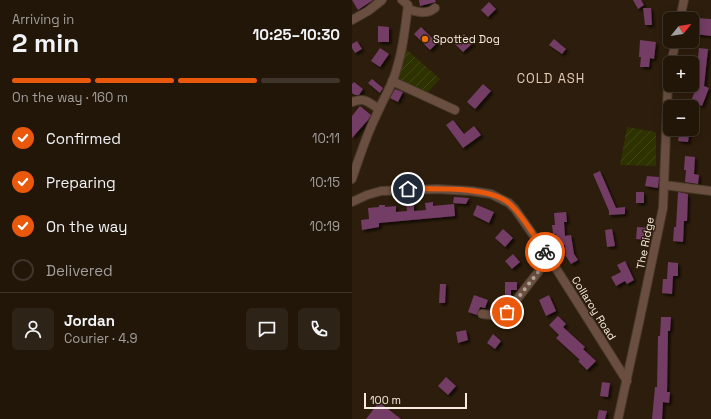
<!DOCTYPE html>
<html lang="en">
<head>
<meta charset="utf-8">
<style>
	body { margin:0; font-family:"Space Grotesk",sans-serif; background:#2e2317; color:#f1f3f6; height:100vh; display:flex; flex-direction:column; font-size:15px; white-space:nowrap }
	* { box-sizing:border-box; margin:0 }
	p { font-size:13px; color:#a29f9c }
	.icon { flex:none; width:22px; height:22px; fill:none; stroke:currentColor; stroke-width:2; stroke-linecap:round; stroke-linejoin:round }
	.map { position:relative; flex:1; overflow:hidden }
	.sheet { display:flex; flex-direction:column; background:#221609; width:352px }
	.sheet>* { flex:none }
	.needle { width:26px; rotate:60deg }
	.controls { position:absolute; left:311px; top:12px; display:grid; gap:8px }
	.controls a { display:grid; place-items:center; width:36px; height:36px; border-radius:6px; background:#221609; box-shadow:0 2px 10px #0003,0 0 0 1px #3f352a; font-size:20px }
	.scale { position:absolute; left:12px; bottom:10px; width:103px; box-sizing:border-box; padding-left:4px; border:2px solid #f8ece2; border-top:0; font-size:11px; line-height:14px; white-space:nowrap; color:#f8ece2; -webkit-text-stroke:3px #2d1d0c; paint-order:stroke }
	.pin { position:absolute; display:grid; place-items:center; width:34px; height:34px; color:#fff; margin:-17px; border:2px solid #fff; border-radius:50%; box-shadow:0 1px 4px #0007 }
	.courier { position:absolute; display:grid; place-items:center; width:40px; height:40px; margin:-20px; border:3px solid #ea580c; border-radius:50%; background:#fff; color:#222; box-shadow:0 1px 5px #0007 }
	.overview em { font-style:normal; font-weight:600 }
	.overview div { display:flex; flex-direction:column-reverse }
	.overview { display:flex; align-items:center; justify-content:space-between; height:68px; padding:0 12px }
	h1 { font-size:26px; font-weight:600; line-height:30px }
	.bar { display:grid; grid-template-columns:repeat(4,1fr); gap:6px 4px; align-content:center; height:48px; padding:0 12px }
	.bar i { height:5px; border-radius:3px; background:#3f352a }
	.bar .selected { background:#ea580c }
	.bar p { grid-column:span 4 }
	.line { display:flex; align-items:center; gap:10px; padding:0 12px; border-top:1px solid #3f352a }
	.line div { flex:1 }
	.round { display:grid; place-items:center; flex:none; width:42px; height:42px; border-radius:6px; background:#2e2317 }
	ol { padding:0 12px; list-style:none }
	li { display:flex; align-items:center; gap:12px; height:44px }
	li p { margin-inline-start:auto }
	li .icon { padding:4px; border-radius:50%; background:#ea580c; color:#fff; stroke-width:4 }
	li:last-child { color:#a29f9c }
	li i { width:22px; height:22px; border:2px solid #3f352a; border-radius:50% }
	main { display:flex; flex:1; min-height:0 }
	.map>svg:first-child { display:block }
	.garden { fill:url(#garden-furrows) }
	.building { fill:#733c65; filter:url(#shadow) }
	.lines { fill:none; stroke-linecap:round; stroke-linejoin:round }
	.minor-casing { stroke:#493a2a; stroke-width:10 }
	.minor { stroke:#6a4f41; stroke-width:8 }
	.done { stroke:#b1a497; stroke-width:4; stroke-dasharray:0 7.2 }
	.route { stroke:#ea580c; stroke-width:5 }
	.food-dot { fill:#e8710a; stroke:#2d1d0c; stroke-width:1.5 }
	.labels { text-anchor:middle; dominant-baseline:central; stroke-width:3; stroke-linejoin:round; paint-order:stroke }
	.poi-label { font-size:11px; fill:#f8ece2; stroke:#2d1d0c; text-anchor:start }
	.street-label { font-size:11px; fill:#f8ece2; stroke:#2d1d0c }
	.quarter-label { font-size:13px; letter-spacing:1px; fill:#e3cdb8; stroke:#2d1d0c }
</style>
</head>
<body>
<main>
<section class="sheet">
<div class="overview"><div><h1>2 min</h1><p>Arriving in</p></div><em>10:25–10:30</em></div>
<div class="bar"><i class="selected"></i><i class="selected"></i><i class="selected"></i><i></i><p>On the way · 160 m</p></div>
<ol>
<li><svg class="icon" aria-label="check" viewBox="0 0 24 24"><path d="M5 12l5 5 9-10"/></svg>Confirmed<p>10:11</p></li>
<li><svg class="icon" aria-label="check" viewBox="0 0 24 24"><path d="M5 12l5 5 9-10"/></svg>Preparing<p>10:15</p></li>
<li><svg class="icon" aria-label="check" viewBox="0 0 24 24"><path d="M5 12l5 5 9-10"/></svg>On the way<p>10:19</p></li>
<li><i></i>Delivered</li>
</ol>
<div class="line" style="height:72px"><a class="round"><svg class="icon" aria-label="person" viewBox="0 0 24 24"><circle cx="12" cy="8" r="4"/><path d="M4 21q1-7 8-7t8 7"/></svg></a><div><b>Jordan</b><p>Courier · 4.9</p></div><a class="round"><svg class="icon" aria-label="chat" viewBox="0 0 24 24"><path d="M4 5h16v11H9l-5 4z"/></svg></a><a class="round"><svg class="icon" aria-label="phone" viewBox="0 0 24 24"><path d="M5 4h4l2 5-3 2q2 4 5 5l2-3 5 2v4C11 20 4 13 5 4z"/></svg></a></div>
</section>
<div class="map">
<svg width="359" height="419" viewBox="0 0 359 419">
	<defs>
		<pattern id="garden-furrows" width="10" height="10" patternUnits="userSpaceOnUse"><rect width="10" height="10" fill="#2e3200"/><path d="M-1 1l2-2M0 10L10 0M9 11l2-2" fill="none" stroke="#434619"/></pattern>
		<filter id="shadow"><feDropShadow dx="2.5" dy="2.5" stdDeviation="1" flood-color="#0009"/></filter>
	</defs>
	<rect width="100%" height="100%" fill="#2d1d0c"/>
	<g class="garden">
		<polygon points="53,48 88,79 76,92 43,78"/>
		<polygon points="275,127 304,132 304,166 268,165"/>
	</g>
	<g class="building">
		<polygon points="0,0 21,0 6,10"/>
		<polygon points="67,0 83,0 84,2 68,6"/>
		<polygon points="281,0 289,0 292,5 286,9"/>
		<polygon points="137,2 144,9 136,17 129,10"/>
		<polygon points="291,8 299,8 300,25 293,25"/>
		<polygon points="345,18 359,19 359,36 343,34"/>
		<polygon points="26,26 37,27 37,42 26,42"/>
		<polygon points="69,27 85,43 78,50 62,34"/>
		<polygon points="112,34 121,43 111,52 103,44"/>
		<polygon points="202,39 214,49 210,54 197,45"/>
		<polygon points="288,40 304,42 302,59 298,58 297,67 288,67 289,57 287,57"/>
		<polygon points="5,41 10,49 3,53 0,48 0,44"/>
		<polygon points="28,48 37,54 28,67 19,61"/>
		<polygon points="347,48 356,49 352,86 357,88 350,106 339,101 348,78 344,77"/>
		<polygon points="20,79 31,88 28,93 16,83"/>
		<polygon points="2,82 11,89 7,95 3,95 0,93 0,84"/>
		<polygon points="131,84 139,91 123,109 115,102"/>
		<polygon points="43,89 51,92 46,102 38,98"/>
		<polygon points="8,106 19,115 16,120 0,138 0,116"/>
		<polygon points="101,120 112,134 122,126 129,135 111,148 94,125"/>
		<polygon points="328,129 338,129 336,142 326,141"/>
		<polygon points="333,156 343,157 342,174 347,175 346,184 333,182 334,170 332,170"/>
		<polygon points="248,171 264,208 273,207 273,214 257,215 257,211 241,174"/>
		<polygon points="295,176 307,177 306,188 293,186"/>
		<rect x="284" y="192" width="8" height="11"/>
		<polygon points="326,192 336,194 335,221 332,221 331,242 321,241 322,227 324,227"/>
		<polygon points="102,197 117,198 114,204 101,203"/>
		<polygon points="81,202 81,206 102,204 103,216 27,223 27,227 10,230 9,220 17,219 16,208 27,207 27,205 33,205 33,207 44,206 44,212 55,211 54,204 62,204 62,211 74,210 73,203"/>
		<polygon points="125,205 142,212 137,223 121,215"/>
		<polygon points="214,212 215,222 212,222 213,236 219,235 222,254 226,260 219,264 213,255 214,255 213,245 206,246 204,234 201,234 200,225 203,225 202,213"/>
		<polygon points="285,227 297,228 296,240 284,239"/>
		<polygon points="151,229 161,238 153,247 143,238"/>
		<polygon points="260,229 263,246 255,247 253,230"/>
		<polygon points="161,254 168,262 160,269 153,261"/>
		<polygon points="273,261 282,280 275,284 273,281 264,286 259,277 269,272 265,265"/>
		<polygon points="316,262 326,263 326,276 321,276 320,294 310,293 311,279 315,279"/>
		<polygon points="153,282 165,282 165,290 159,290 159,297 156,302 153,302"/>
		<polygon points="88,284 94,284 93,303 87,303"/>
		<polygon points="122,295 136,300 133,308 128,307 125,315 116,312"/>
		<polygon points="197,295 204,311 194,316 187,300"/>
		<polygon points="206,316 214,324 211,327 233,347 231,349 244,361 235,370 226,361 228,360 204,338 207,335 197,325"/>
		<polygon points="309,317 319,317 318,331 316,331 315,392 318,392 317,403 311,402 310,419 300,419 303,387 305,387 306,336 308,336"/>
		<polygon points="114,330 116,340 106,343 104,332"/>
		<polygon points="141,334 149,341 143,349 135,343"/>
		<polygon points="94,377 104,386 96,395 86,386"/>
		<polygon points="250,382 258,383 256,397 248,396"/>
		<polygon points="27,402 49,419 14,419"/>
		<polygon points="247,410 255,411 253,419 245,419"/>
	</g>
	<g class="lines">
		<defs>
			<g id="minor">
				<path d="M56 9C65 12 75 15 83 8"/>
				<polyline points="328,19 332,0"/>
				<polyline points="0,20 16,11 30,0"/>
				<polyline points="319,63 324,41"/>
				<polyline points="40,81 103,110"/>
				<path d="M0 102C13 97 16 102 27 109"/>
				<path d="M0 179C7 158 14 136 24 116 29 104 36 92 41 80 50 56 53 30 56 5L50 0"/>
				<polyline points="312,185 359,191"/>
				<polyline points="0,202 15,195 29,191 85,189 119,191 139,194 157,203 163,209 200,262 275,381"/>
				<polyline points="130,314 139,315 155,312 190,267 200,262"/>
				<polyline points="266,419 288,318 311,208 316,82 318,68"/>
			</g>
		</defs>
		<use href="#minor" class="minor-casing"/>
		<use href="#minor" class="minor"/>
	</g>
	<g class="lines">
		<polyline class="done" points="155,312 190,267 200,262 193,252"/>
		<path class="route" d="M56 189C82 189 138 186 158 204 172 217 182 236 193 252"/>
	</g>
	<circle class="food-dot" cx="73" cy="39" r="4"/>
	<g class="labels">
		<g class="poi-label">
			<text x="81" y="39">Spotted Dog</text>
		</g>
		<g class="street-label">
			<text transform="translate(293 243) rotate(-79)">The Ridge</text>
			<text transform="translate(242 308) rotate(58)">Collaroy Road</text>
		</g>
		<g class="quarter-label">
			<text x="199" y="78">COLD ASH</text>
		</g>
	</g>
</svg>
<div class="controls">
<a><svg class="needle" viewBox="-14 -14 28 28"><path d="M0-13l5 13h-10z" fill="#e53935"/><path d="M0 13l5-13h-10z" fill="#a29f9c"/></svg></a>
<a>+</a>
<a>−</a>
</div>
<div class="scale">100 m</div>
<div class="pin" style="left:155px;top:312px;background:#ea580c"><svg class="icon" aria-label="bag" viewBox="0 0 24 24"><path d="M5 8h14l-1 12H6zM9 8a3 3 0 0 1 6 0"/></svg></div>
<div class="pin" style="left:56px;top:189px;background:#1f2937"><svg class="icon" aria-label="home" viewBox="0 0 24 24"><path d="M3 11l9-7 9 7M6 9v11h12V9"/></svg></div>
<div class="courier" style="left:193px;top:252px"><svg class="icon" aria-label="bike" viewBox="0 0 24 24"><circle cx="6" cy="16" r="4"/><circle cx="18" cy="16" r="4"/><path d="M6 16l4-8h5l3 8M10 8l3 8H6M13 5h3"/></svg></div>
</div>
</main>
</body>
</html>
